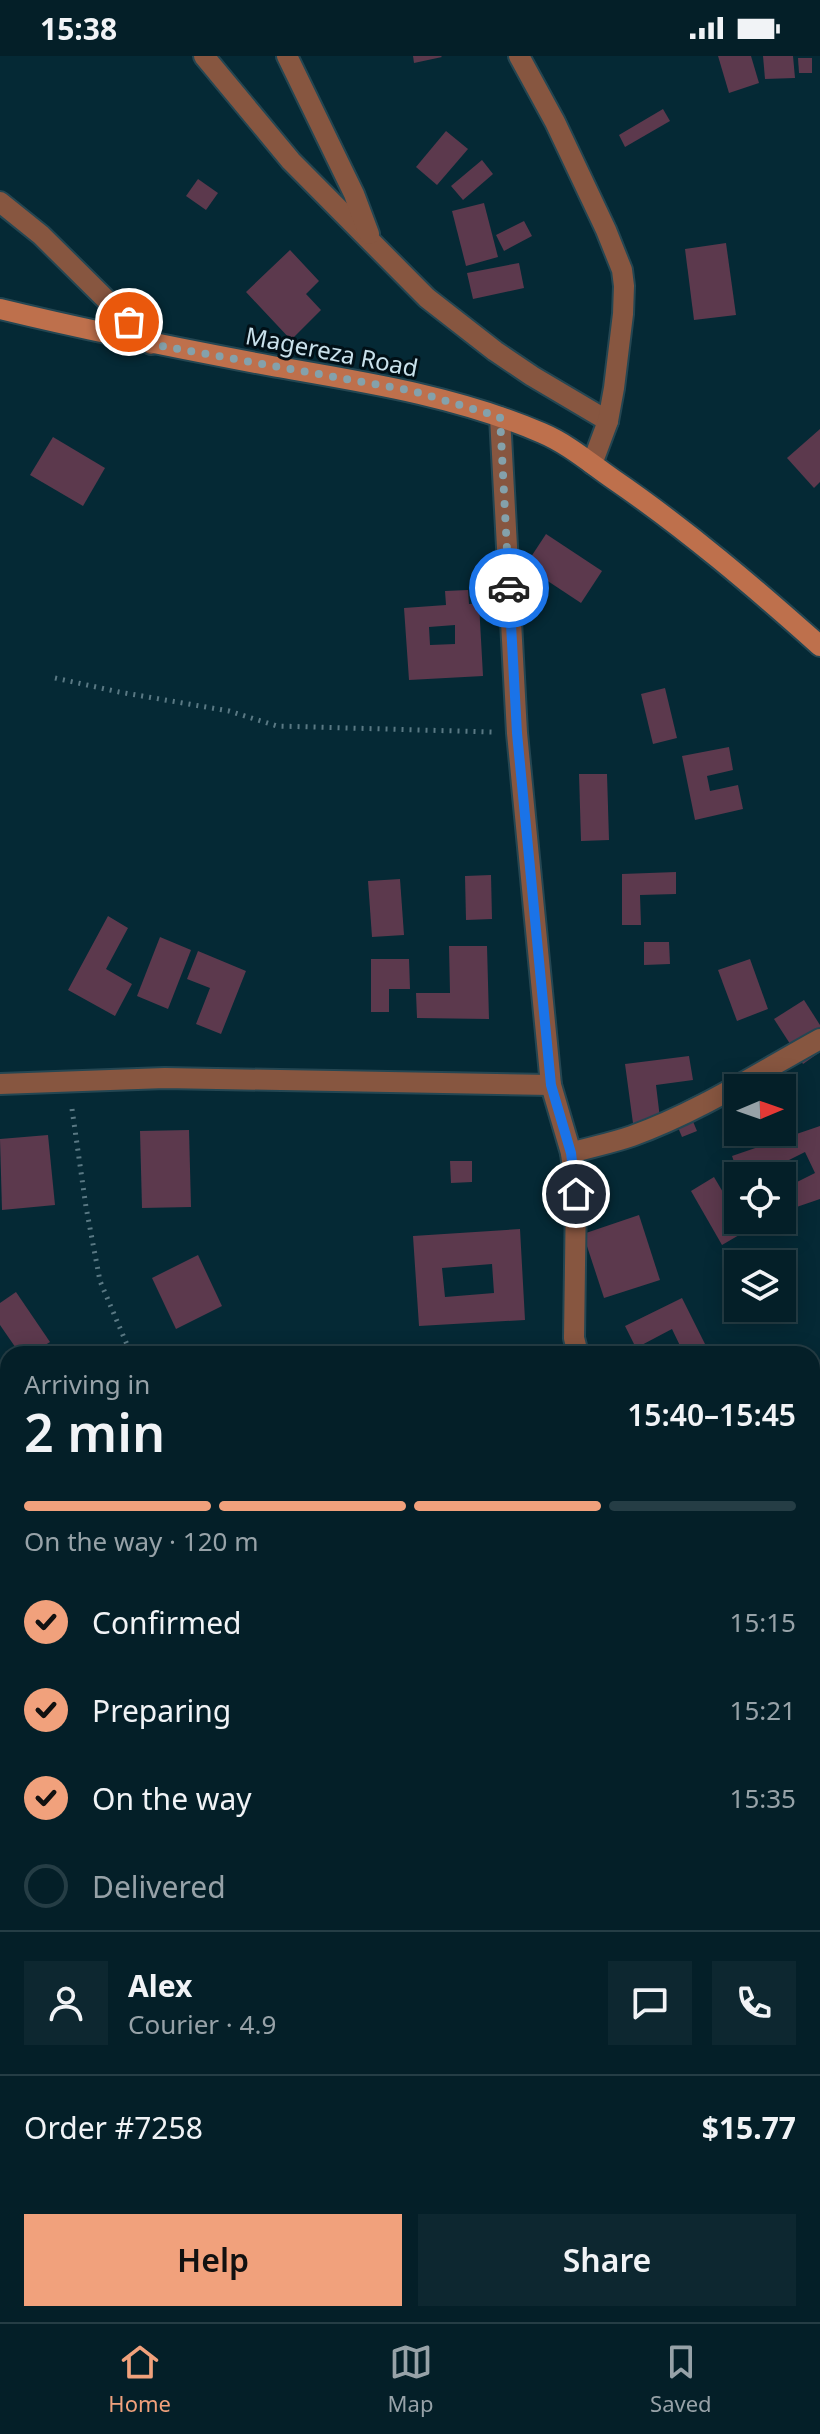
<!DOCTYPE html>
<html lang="en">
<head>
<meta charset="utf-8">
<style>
	body { margin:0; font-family:"Noto Sans",sans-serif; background:#0d2730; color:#f1f3f6; height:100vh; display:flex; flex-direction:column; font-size:30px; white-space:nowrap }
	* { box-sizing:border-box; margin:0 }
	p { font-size:26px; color:#97a2a8 }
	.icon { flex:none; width:44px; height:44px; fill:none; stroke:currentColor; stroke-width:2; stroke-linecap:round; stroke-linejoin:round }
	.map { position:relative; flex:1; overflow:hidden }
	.details { position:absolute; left:0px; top:1290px; width:820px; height:976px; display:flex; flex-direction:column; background:#041f28; border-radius:24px 24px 0 0; box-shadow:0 4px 20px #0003,0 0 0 2px #253d45 }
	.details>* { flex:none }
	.needle { width:52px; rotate:88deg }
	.tools { position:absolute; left:724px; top:1018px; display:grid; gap:16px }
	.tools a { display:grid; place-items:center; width:72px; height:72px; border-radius:0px; background:#041f28; box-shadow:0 4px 20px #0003,0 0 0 2px #253d45; font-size:40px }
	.pin { position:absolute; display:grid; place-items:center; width:68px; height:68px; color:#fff; margin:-34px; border:4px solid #fff; border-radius:50%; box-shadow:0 2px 8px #0007 }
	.courier { position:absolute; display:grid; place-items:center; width:80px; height:80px; margin:-40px; border:6px solid #1a73e8; border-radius:50%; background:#fff; color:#222; box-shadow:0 2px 10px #0007 }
	.head em { font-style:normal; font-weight:600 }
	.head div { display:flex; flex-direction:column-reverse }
	.head { display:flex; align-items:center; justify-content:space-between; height:136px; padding:0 24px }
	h1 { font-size:52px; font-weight:600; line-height:60px }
	.bar { display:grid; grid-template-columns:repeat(4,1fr); gap:12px 8px; align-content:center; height:96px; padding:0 24px }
	.bar i { height:10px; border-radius:6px; background:#253d45 }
	.bar .on { background:#f1a17c }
	.bar p { grid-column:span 4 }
	.line { display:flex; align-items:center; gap:20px; padding:0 24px; border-top:2px solid #253d45 }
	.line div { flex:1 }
	.round { display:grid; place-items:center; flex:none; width:84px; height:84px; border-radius:0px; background:#0d2730 }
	ol { padding:0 24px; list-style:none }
	li { display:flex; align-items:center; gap:24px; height:88px }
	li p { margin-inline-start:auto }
	li .icon { padding:8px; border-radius:50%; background:#f1a17c; color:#111; stroke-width:4 }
	li:last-child { color:#97a2a8 }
	li i { width:44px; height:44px; border:4px solid #253d45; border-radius:50% }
	.cta { display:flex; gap:16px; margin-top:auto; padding:16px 24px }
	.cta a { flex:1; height:92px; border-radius:0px; background:#f1a17c; color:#111; font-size:32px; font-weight:600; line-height:92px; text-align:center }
	.cta a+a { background:#0d2730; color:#f1f3f6 }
	.status { display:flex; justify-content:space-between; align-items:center; height:56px; padding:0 40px; background:#041f28; direction:ltr }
	.status svg { height:22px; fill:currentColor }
	.menu { display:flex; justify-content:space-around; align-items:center; height:112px; border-top:2px solid #253d45; background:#041f28; font-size:22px; color:#97a2a8 }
	.menu a { display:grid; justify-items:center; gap:4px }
	.menu .on { color:#f1a17c }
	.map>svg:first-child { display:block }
	.building { fill:#5c394d; fill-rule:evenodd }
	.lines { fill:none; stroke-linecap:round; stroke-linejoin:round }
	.street-casing { stroke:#244652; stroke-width:24 }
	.secondary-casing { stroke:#244652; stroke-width:24 }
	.path { stroke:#5a7984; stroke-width:5; stroke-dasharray:2 6; stroke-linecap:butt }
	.street { stroke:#875640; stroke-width:20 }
	.secondary { stroke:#be704c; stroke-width:20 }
	.done { stroke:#84a1ab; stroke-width:8; stroke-dasharray:0 14.4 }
	.route { stroke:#1a73e8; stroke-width:10 }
	.labels { text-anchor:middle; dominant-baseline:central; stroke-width:6; stroke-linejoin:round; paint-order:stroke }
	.street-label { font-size:24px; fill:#c9e1eb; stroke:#011017 }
</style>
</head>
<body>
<div class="status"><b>15:38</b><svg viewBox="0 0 49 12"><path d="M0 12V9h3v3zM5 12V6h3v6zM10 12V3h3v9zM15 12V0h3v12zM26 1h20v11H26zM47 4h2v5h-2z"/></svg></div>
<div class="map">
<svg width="820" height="2266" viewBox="0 0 820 2266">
	<rect width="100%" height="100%" fill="#052935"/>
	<g class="building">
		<polygon points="413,0 441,0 442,1 414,7"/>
		<polygon points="718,0 751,0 759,27 729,37"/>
		<polygon points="763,0 793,0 795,22 765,23"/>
		<polygon points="798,2 812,2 812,17 799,17"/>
		<polygon points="663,53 670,65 625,91 619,79"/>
		<polygon points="446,75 468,93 437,129 416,111"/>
		<polygon points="482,104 493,118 463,144 451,130"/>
		<polygon points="198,123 218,137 206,154 186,140"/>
		<polygon points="484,147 498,201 466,210 452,155"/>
		<polygon points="524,165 532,180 504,195 496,179"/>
		<polygon points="726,187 736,259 694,264 685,193"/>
		<polygon points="290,194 319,225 306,238 321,254 291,284 246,236"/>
		<polygon points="519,207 524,232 473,243 467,217"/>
		<polygon points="820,373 820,426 814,432 787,402"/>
		<polygon points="53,381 105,412 83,450 30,419"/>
		<polygon points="546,478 602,515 581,547 525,510"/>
		<path d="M468 534 469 548 479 547 483 620 409 624 404 552 446 549 445 535ZM455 569V588L430 589 429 571Z"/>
		<polygon points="665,632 677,682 653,688 641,638"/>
		<polygon points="729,691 733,714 707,720 710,735 738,729 743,753 695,764 682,700"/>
		<polygon points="579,718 607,718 609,784 581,785"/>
		<polygon points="676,816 676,838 640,839 641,869 622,869 622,818"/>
		<polygon points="491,819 492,863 466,864 465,820"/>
		<polygon points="400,823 404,879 372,881 368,825"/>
		<polygon points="108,860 128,872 106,913 132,928 115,960 68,934"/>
		<polygon points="160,881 191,894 168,953 137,940"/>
		<polygon points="644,886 669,886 670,908 644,909"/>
		<polygon points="449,890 487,890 489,963 417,962 416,937 450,937"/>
		<polygon points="198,895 246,915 221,978 196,968 210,932 187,923"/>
		<polygon points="371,903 409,903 410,933 389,933 389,956 371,956"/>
		<polygon points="750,903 768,953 737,965 718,914"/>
		<polygon points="804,944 820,969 820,996 803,1008 774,963"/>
		<polygon points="689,1000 693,1024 656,1029 662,1079 635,1082 625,1008"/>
		<polygon points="689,1056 697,1075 682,1081 674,1062"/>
		<polygon points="820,1070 820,1143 782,1156 782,1121 787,1131 815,1117 805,1096 777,1110 782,1120 739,1120 732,1100"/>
		<polygon points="189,1074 191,1151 142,1152 140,1075"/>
		<polygon points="48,1079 55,1149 2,1154 0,1083"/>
		<polygon points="450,1105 472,1105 472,1126 451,1127"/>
		<polygon points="714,1121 746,1175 722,1189 691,1135"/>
		<polygon points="639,1159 660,1224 604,1242 583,1178"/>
		<path d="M520 1173 525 1264 419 1270 413 1180ZM492 1208 494 1237 445 1241 442 1212Z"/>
		<polygon points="198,1199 222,1250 176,1273 152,1222"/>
		<polygon points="16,1236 50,1286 31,1298 20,1298 0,1269 0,1247"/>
		<polygon points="682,1242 710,1298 684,1298 672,1273 636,1292 625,1270"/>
		<polygon points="820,1309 820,1339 812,1345 812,1315"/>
		<polygon points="820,1358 820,1393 812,1380 812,1363"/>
		<polygon points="812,1456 820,1466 820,1518 812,1525"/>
		<polygon points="820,2142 820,2168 817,2168 815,2143"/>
	</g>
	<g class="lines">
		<defs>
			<g id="street">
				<polyline points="204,0 291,105 427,242 495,295 532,320 608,365"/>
				<polyline points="287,0 354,138 369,178"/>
				<polyline points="519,0 555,66 606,174 622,214 624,230 623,258 614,332 608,365 592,408"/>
				<polyline points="0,146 41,179 151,288"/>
				<polyline points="500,361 517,677 551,1029 571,1097 576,1138 574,1282 578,1298"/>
				<polyline points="0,1028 165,1022 551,1029"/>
				<path d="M571 1097C591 1091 612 1087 632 1080 699 1056 758 1017 820 983"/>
				<polyline points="812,1561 820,1559"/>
				<polyline points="0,2090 8,2091"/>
				<polyline points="0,2243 8,2245"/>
				<polyline points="812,2243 820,2241"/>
				<polyline points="150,2258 209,2266"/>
				<polyline points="677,2258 705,2266"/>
				<polyline points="700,2266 737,2258"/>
			</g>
			<path id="secondary" d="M0 253C90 275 181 293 272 310 364 326 456 340 542 377 568 388 590 407 613 423 686 473 754 531 820 590"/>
		</defs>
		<use href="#street" class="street-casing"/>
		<use href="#secondary" class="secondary-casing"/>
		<g class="path">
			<polyline points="55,622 119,636 229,655 277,670 492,676"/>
			<polyline points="72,1053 86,1151 100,1225 131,1298"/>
		</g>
		<use href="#street" class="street"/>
		<use href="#secondary" class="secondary"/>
	</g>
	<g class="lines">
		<polyline class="done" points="129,266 151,288 413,335 500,361 509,532"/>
		<polyline class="route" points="509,532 517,677 551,1029 571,1097 576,1138"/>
	</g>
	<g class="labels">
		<g class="street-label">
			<text transform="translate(332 295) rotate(11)">Magereza Road</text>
		</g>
	</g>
</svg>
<div class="tools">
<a><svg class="needle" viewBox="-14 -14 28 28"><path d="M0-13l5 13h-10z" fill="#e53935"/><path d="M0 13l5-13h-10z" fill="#97a2a8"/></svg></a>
<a><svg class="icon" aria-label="locate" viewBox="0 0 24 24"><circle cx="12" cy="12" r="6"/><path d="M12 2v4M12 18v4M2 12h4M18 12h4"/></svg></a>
<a><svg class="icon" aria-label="layers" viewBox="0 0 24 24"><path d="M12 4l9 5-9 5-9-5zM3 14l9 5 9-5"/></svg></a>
</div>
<div class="pin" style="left:129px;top:266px;background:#ea580c"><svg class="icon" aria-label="bag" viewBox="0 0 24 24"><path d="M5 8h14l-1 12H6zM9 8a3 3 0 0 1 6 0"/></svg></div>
<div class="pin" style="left:576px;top:1138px;background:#1f2937"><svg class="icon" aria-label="home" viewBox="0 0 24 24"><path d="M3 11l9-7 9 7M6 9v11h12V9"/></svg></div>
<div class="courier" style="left:509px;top:532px"><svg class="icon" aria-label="car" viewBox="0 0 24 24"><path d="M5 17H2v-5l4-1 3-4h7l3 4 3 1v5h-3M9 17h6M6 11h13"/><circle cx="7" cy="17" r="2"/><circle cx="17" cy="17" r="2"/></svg></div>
<section class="details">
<div class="head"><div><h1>2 min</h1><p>Arriving in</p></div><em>15:40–15:45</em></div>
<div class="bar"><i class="on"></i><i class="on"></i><i class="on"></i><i></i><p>On the way · 120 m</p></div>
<ol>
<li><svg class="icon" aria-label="check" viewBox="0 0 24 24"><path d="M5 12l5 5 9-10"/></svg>Confirmed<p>15:15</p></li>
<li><svg class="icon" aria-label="check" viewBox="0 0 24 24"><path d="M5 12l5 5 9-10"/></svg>Preparing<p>15:21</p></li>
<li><svg class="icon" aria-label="check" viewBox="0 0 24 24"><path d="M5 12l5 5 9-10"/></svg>On the way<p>15:35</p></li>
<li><i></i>Delivered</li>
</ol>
<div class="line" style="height:144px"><a class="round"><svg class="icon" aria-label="person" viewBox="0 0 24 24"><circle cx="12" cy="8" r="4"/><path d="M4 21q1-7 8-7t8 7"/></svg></a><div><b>Alex</b><p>Courier · 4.9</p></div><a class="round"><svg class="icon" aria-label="chat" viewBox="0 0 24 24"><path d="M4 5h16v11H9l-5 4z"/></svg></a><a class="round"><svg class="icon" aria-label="phone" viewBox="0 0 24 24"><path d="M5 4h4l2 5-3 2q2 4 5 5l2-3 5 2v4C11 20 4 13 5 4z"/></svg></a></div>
<div class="line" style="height:104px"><div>Order #7258</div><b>$15.77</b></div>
<div class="cta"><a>Help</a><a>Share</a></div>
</section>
</div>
<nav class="menu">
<a class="on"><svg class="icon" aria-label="home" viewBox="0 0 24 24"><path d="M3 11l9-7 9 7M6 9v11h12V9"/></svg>Home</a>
<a><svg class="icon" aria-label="map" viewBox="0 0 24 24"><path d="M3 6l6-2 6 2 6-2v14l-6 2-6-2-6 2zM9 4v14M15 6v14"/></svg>Map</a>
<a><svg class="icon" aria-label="saved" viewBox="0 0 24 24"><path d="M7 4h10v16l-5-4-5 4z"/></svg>Saved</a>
</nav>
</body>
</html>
